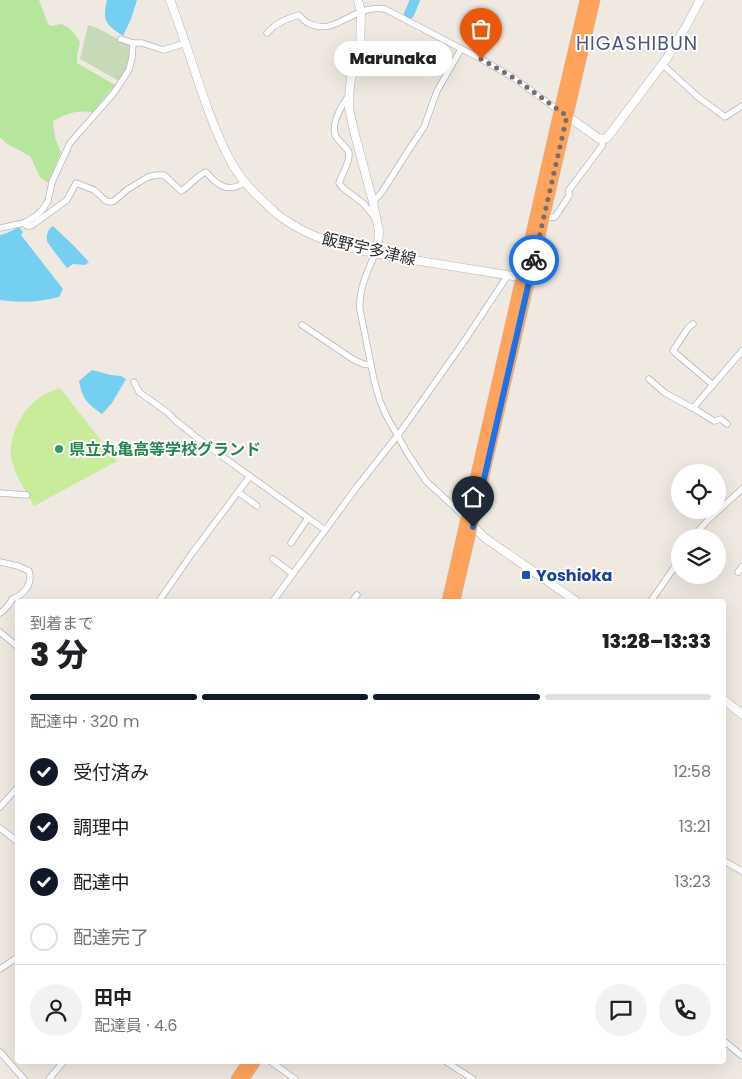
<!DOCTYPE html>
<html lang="ja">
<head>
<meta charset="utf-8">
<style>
	body { margin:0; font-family:Poppins,"Noto Sans JP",sans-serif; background:#f2f2f2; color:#202124; height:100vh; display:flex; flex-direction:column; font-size:19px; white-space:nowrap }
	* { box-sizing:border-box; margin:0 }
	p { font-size:16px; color:#757577 }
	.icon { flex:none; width:28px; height:28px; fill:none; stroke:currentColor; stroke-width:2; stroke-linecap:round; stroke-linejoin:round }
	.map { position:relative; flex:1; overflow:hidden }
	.side { position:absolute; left:15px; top:599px; width:711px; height:465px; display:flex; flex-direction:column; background:#fff; border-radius:5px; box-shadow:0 5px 20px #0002 }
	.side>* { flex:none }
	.tools { position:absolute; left:671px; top:464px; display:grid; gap:10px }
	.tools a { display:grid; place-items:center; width:55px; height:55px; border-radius:50%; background:#fff; box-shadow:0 5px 20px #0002; font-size:25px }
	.pin { position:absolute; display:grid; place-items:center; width:42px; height:42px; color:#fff; margin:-51px -21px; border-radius:50% 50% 50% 0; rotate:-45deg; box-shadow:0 0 5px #0007 }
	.pin .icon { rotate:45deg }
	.courier { position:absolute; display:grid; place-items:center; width:50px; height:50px; margin:-25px; border:4px solid #1a73e8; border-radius:50%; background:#fff; color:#222; box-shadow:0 1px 6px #0007 }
	.bubble { position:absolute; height:35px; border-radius:18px; background:#fff; box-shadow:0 5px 20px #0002; font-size:16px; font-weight:800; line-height:35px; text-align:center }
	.overview em { font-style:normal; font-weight:800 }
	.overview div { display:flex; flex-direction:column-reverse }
	.overview { display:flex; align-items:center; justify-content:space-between; height:85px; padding:0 15px }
	h1 { font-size:32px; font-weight:800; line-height:38px }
	.bar { display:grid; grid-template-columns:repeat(4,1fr); gap:8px 5px; align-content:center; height:60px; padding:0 15px }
	.bar i { height:6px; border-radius:4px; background:#e0e0e0 }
	.bar .current { background:#111827 }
	.bar p { grid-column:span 4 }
	.line { display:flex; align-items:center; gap:12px; padding:0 15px; border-top:1px solid #e0e0e0 }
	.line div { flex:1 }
	.round { display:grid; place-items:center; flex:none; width:52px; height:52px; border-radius:26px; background:#f2f2f2 }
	ol { padding:0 15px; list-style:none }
	li { display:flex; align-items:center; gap:15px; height:55px }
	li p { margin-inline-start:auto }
	li .icon { padding:5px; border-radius:50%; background:#111827; color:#fff; stroke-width:4 }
	li:last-child { color:#757577 }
	li i { width:28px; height:28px; border:2px solid #e0e0e0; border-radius:50% }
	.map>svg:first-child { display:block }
	.green { fill:#b6e59e }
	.cemetery { fill:#c8d9b8 }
	.pitch { fill:#c9ec9a }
	.water { fill:#75cff0 }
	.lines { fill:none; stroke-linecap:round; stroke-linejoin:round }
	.river { stroke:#75cff0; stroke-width:10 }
	.street-casing { stroke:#b4b7c1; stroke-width:7 }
	.secondary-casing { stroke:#b4b7c1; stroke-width:9 }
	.highway-casing { stroke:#c9c9c9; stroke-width:11 }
	.street { stroke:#fff; stroke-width:5.5 }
	.secondary { stroke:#fff; stroke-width:8 }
	.highway { stroke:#ffa35c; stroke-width:10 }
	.done { stroke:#726f6d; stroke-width:5; stroke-dasharray:0 9 }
	.route { stroke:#1a73e8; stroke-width:6 }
	.leisure-dot { fill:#2e9e5b; stroke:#fff; stroke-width:2 }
	.transit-dot { fill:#1a4fb4; stroke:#fff; stroke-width:2 }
	.labels { text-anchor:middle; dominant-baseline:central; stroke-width:4; stroke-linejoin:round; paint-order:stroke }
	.street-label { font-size:16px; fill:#2e2e2e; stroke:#fff }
	.leisure-label { font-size:16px; font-weight:bold; fill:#27864d; stroke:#fff; text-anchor:start }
	.transit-label { font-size:16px; font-weight:bold; fill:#164399; stroke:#fff; text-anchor:start }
	.quarter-label { font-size:19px; letter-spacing:1px; fill:#4d5680; stroke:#fff }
</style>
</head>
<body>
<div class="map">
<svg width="742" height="1079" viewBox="0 0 742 1079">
	<rect width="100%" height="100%" fill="#efe9e1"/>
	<path class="green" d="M0 0H39L48 24 51 26 62 24 69 28 76 36 80 42 77 55V63L115 85 93 112C77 110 67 113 53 121L55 138 61 152 48 183 40 177 30 156 6 143 0 137Z"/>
	<path class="cemetery" d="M88 25C103 29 115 39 130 45 130 62 129 67 119 81L80 59Z"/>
	<path class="pitch" d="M60 388 117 461 34 506C26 492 13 472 11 456 9 433 23 408 42 396 47 392 54 390 60 388Z"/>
	<g class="water">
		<path d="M107 0H137L131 19 123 36C106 24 102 22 107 0Z"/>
		<path d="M53 226 74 246 89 262 85 265 73 264 67 268C63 263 49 245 47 241 46 235 48 229 53 226Z"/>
		<path d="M19 227 23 232 21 235 63 289 59 297C40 302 20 303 0 300V235L7 233Z"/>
		<path d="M92 370 111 375 121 376 126 379 112 403 102 414C87 403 83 400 79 381Z"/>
	</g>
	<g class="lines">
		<polyline class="river" points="409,14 415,0"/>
		<defs>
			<g id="street">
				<path d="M267 33C276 23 286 19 299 15 302 18 305 22 308 23 329 34 343 18 361 12 368 9 377 8 385 9L481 59 514 78 559 111"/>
				<polyline points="121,39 133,43 142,43 163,50 186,43"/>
				<polyline points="662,64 698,97 725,117 742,106"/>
				<path d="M349 97 347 98C341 107 329 127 337 138 340 143 347 147 349 153 350 163 342 174 339 183L343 188 364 204 375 218"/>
				<polyline points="373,202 382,192 410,148 424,127 437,91 461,49"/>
				<polyline points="544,218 555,217 569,196 569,190 602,146 603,139"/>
				<path d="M24 223 27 226H31L67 200 76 183 94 190 106 201 110 202 114 201 128 189 148 177 156 175H164L181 191C190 186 196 176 206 172 217 185 228 194 245 182"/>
				<polyline points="0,228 24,223 36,216 43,209 48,201 52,182 70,143 113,94 129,70 132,58 133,43"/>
				<path d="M375 253C368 272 358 289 360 310L374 380 380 401 387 417 408 454 426 481 437 491 466 518"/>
				<polyline points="693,324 688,328 673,351 713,385"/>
				<polyline points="302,325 354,360 363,364 371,365"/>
				<polyline points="649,379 665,393 698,411 714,421 721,419 727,424"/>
				<polyline points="134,382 139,392 167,412 176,421 205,444 325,530"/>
				<polyline points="693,408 742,351"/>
				<polyline points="238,492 257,506"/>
				<polyline points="0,493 27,495"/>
				<polyline points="692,538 708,520 742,489"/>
				<polyline points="291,543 308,518"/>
				<polyline points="273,559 293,574"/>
				<path d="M0 562 18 566 29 571C33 584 24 595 12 599 9 606 6 609 0 613"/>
				<polyline points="738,572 742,567"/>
				<polyline points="159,601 193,552 250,476"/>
				<polyline points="273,601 356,488 401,431 465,340 508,275"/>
				<polyline points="352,601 357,595"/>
				<polyline points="651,601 680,559"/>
				<polyline points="0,632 18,647"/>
				<polyline points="0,807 18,787"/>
				<polyline points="0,828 18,842"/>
				<polyline points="724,861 742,871"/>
				<polyline points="0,969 18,957"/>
				<polyline points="724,1041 742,1056"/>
				<polyline points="0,1052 24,1079"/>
				<polyline points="270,1061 295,1079"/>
				<polyline points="445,1061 473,1079"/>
				<polyline points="49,1079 64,1061"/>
			</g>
			<g id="secondary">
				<path d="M170 0C183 34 194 70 206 104 214 126 222 147 234 167 242 180 252 191 263 201 268 205 272 210 277 214 318 246 370 253 420 261 455 267 490 272 525 278"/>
				<polyline points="358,0 361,12 360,55 357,65 351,78 349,97 349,108 354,131 373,202 379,231 378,246 375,253"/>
				<polyline points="566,115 598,138 602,139 607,138 667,58 688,23 700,0"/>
				<polyline points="471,524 485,538 576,601"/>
				<polyline points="724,700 742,714"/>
			</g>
			<g id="highway">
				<polyline points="447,601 559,111 585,0"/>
				<polyline points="455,601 595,0"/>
				<polyline points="236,1079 248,1061"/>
				<polyline points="244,1079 256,1061"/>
			</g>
		</defs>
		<use href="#street" class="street-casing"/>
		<use href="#secondary" class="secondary-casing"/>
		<use href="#highway" class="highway-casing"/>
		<use href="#street" class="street"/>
		<use href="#secondary" class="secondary"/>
		<use href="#highway" class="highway"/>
	</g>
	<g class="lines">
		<polyline class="done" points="481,59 514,78 567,116 534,260"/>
		<polyline class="route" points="473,527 534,260"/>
	</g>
	<circle class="leisure-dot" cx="59" cy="449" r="5"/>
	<rect class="transit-dot" x="521" y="570" width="10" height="10" rx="2.5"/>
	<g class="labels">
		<g class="street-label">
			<text transform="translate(369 249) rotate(13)">飯野宇多津線</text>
		</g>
		<g class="leisure-label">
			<text x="69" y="449">県立丸亀高等学校グランド</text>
		</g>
		<g class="transit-label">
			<text x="536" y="575">Yoshioka</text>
		</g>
		<g class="quarter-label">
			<text x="637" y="43">HIGASHIBUN</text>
		</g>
	</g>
</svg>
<div class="tools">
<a><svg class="icon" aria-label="locate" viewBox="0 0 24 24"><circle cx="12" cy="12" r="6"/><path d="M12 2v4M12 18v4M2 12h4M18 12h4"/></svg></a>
<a><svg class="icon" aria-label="layers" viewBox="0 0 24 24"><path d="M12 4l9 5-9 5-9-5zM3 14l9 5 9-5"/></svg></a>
</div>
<div class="pin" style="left:481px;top:59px;background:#ea580c"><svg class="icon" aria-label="bag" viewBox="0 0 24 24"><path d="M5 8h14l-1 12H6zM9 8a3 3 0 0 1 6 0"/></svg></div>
<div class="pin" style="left:473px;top:527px;background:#1f2937"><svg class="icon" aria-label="home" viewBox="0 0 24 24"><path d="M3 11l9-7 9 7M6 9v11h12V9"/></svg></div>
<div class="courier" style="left:534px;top:260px"><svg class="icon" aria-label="bike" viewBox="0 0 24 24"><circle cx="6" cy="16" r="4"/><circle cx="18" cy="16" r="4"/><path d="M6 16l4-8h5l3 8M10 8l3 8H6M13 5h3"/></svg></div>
<div class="bubble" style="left:334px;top:41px;width:118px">Marunaka</div>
<section class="side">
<div class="overview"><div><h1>3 分</h1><p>到着まで</p></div><em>13:28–13:33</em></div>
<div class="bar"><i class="current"></i><i class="current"></i><i class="current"></i><i></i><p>配達中 · 320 m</p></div>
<ol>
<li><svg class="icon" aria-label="check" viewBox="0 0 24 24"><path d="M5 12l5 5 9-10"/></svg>受付済み<p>12:58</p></li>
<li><svg class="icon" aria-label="check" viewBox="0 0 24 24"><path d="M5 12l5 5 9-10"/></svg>調理中<p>13:21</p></li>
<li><svg class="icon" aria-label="check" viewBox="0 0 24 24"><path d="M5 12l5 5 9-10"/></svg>配達中<p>13:23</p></li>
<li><i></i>配達完了</li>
</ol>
<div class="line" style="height:90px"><a class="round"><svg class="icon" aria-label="person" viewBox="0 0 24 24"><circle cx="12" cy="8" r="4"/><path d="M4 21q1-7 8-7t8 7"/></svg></a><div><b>田中</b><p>配達員 · 4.6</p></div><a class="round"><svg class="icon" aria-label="chat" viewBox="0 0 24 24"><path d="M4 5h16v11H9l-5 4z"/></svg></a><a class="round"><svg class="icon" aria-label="phone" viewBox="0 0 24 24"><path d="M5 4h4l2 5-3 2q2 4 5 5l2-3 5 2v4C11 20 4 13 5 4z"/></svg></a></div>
</section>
</div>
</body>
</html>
